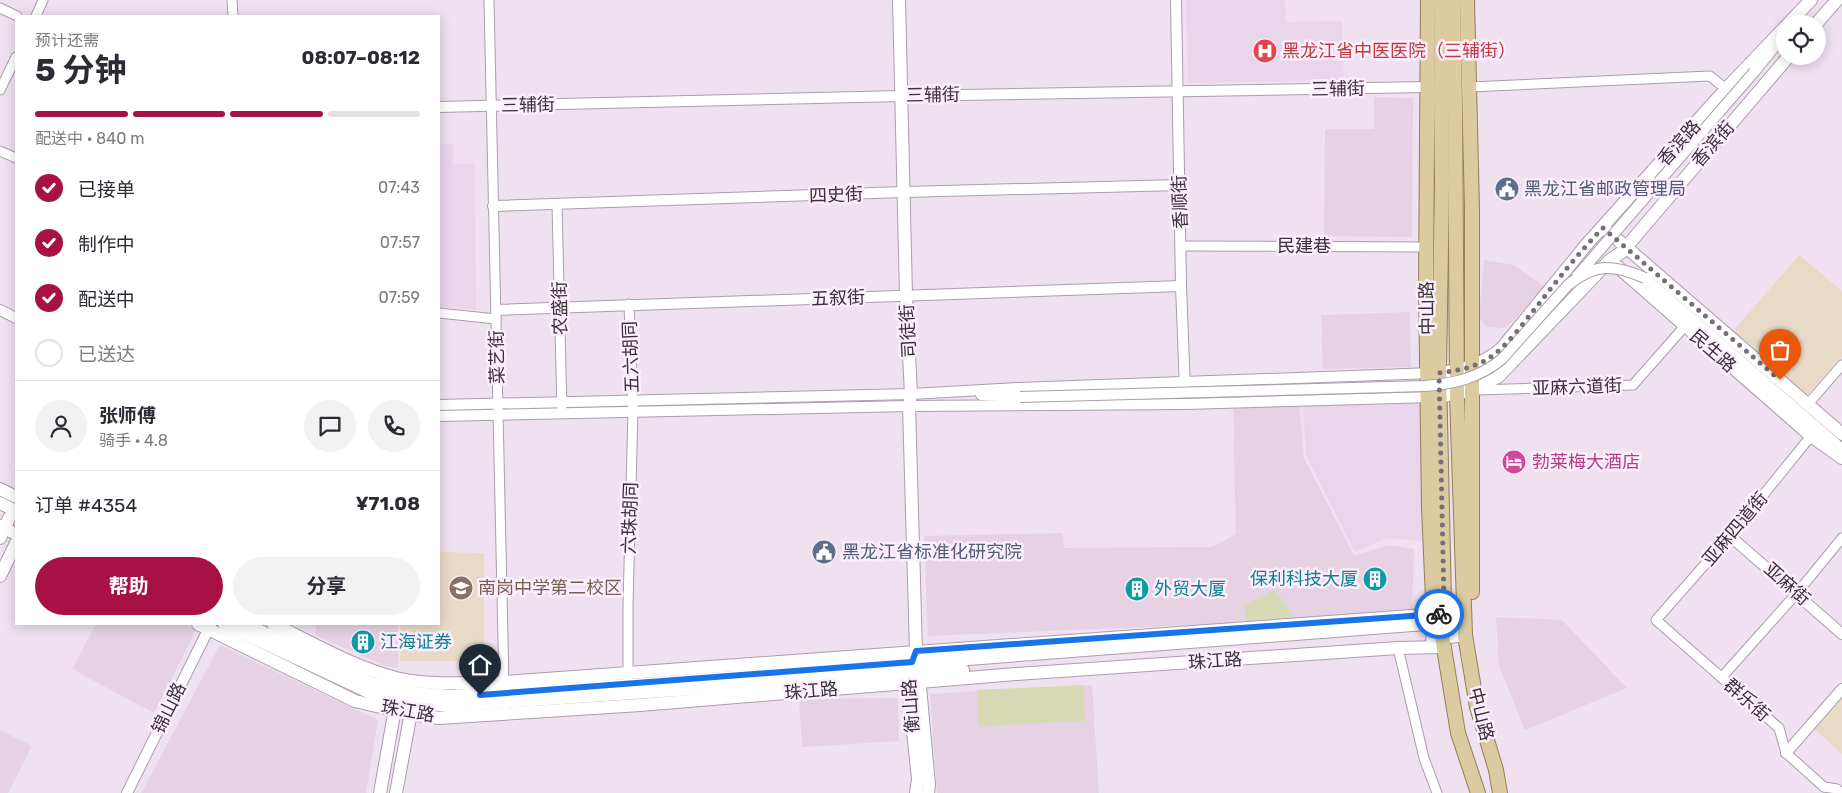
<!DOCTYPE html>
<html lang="zh">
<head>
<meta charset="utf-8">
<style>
	body { margin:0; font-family:Rubik,"Noto Sans SC",sans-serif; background:#f2f2f3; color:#2b2b33; height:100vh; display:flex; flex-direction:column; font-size:19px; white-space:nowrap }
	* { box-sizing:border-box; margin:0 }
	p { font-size:16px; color:#7c7c81 }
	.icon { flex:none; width:28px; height:28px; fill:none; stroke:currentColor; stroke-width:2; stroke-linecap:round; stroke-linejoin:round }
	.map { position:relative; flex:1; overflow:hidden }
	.sheet { position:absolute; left:15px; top:15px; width:425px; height:610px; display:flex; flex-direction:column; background:#fff; border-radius:0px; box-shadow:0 2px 12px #0003 }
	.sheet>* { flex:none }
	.fabs { position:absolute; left:1776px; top:15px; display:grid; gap:10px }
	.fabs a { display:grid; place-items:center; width:50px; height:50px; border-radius:50%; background:#fff; box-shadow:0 2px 12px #0003; font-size:25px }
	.pin { position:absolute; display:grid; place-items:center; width:42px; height:42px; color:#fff; margin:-51px -21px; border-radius:50% 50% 50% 0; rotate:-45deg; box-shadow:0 0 5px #0007 }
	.pin .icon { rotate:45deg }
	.courier { position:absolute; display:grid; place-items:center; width:50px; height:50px; margin:-25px; border:4px solid #1a73e8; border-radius:50%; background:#fff; color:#222; box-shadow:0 1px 6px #0007 }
	.summary em { font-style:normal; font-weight:700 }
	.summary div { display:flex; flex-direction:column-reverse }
	.summary { display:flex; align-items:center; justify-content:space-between; height:85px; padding:0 20px }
	h1 { font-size:32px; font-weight:700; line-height:38px }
	.bar { display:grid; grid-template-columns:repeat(4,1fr); gap:8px 5px; align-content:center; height:60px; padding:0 20px }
	.bar i { height:6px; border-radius:4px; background:#e1e1e2 }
	.bar .selected { background:#a71145 }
	.bar p { grid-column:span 4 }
	.line { display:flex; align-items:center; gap:12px; padding:0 20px; border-top:1px solid #e1e1e2 }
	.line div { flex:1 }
	.round { display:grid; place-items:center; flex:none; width:52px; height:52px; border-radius:26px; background:#f2f2f3 }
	ol { padding:0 20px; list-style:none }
	li { display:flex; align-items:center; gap:15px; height:55px }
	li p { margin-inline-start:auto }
	li .icon { padding:5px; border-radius:50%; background:#a71145; color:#fff; stroke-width:4 }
	li:last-child { color:#7c7c81 }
	li i { width:28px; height:28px; border:2px solid #e1e1e2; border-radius:50% }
	.primary-button { display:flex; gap:10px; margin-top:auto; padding:10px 20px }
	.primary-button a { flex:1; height:58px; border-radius:30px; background:#a71145; color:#fff; font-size:20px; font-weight:700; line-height:58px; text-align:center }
	.primary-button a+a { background:#f2f2f3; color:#2b2b33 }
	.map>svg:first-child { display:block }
	.commercial { fill:#e6d2e2 }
	.built { fill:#ead6eb }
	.education { fill:#e9dac7 }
	.green { fill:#d7dab4 }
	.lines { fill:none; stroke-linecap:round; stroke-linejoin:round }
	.minor-casing { stroke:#ab9eac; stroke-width:11 }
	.tertiary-casing { stroke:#ab9eac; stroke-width:12 }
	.secondary-casing { stroke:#ab9eac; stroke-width:14 }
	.primary-casing { stroke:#937f52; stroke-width:16 }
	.minor { stroke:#fff; stroke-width:9 }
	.tertiary { stroke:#fff; stroke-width:10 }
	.secondary { stroke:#fff; stroke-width:12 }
	.primary { stroke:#dccba0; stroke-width:14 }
	.tertiary-bridge-casing { stroke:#ab9eac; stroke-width:12; stroke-linecap:butt }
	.tertiary-bridge { stroke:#fff; stroke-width:10 }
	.done { stroke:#776f78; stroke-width:5; stroke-dasharray:0 9 }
	.route { stroke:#1a73e8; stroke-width:6 }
	.labels { text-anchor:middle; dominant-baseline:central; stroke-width:5; stroke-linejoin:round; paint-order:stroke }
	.health-label { font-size:18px; fill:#be3a42; stroke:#fdeefd; text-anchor:start }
	.street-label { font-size:18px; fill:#373238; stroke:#fdeefd }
	.service-label { font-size:18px; fill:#4e5e75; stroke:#fdeefd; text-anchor:start }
	.hotel-label { font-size:18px; fill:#b23c85; stroke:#fdeefd; text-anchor:start }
	.culture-label { font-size:18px; fill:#0d838f; stroke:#fdeefd; text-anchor:start }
	.education-label { font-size:18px; fill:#785e54; stroke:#fdeefd; text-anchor:start }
</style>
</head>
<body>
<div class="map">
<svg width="1842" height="793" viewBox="0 0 1842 793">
	<rect width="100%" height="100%" fill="#efe1f0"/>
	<g class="commercial">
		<polygon points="1374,97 1413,98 1412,237 1324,236 1325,129 1374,129"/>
		<polygon points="1484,260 1513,265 1545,287 1506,328 1486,327 1479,316"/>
		<polygon points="1410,312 1411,367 1323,369 1321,315"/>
		<polygon points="1299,404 1304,458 1354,556 1389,545 1414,549 1412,610 1242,623 928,636 924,536 1063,533 1064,548 1212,547 1236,534 1233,405"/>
		<polygon points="1496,617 1562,620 1627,688 1525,730 1499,666"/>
		<polygon points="96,624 184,624 196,630 154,713 72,669"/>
		<polygon points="317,624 398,624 398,668 385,666 315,635"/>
		<polygon points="220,645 378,720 366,793 141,793"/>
		<polygon points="1092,685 1099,793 937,793 930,694"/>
		<polygon points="898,698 899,741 802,747 799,699"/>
		<polygon points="0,730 32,746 8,793 0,793"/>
	</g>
	<g class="built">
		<polygon points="1186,0 1285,0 1286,22 1342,21 1344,80 1188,83"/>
		<polygon points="439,144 453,144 453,164 475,164 476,310 439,306"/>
		<polygon points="1422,403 1424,541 1387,538 1355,552 1306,455 1303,404"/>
	</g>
	<g class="education">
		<polygon points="1799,255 1842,291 1842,357 1807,396 1733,331"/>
		<polygon points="439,552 484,553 484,661 400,661 400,624 439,624"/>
		<polygon points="1842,693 1842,754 1812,727"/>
	</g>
	<g class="green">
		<polygon points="1275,590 1294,617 1246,621 1244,606"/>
		<polygon points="1083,685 1085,721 979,726 977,690"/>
	</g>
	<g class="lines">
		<defs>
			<g id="minor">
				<polyline points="232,0 233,16"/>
				<polyline points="489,0 504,686"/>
				<polyline points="0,8 17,16"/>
				<polyline points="36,16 43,0"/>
				<polyline points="1470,87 1710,76 1726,89"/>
				<polyline points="0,90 16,57"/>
				<polyline points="0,151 16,158"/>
				<polyline points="557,204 562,412"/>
				<polyline points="1181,246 1426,247"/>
				<polyline points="439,313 496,319"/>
				<polyline points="1477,390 1633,385 1685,326"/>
				<polyline points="1808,404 1842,365"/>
				<polyline points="1811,436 1730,536 1656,620 1779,728 1786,753 1824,787"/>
				<polyline points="1398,648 1424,758 1437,793"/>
				<polyline points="628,677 628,605 633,410 629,304"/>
				<polyline points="1722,677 1797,593 1842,538"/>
				<polyline points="1824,787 1837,789 1842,793"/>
			</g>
			<g id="tertiary">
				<polyline points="1176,0 1181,286 1185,389"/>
				<polyline points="1754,72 1780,40"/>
				<polyline points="439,107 902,96 1427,87"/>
				<polyline points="493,206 904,192 1179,185"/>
				<polyline points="1645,278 1842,449"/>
				<polyline points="0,310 16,318"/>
				<polyline points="496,310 1181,286"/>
				<polyline points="981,395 1020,397"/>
				<polyline points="439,405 911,394 1018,388 1433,373"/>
				<polyline points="439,416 909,406 1186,404 1433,397"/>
				<polyline points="1730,536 1842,634"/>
				<polyline points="1786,753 1842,689"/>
				<polyline points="127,793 211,624"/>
			</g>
			<g id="secondary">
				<polyline points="899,0 906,296 911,394 909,406 916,651 907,674 918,779 916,793"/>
				<polyline points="1788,24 1811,0"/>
				<polyline points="1816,24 1837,0"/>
				<polyline points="1604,228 1842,434"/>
				<polyline points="1618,267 1811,436 1842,458"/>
				<path d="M1439 373C1463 370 1484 364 1502 348L1587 244 1726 89 1785 27"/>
				<polyline points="1439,397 1473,390 1498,377 1610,260 1622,252 1789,56"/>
				<polyline points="0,489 16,497"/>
				<polyline points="0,503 16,511"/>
				<polyline points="0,526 16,534"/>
				<polyline points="0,538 9,518"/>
				<polyline points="0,576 16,543"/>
				<polyline points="198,624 355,701 410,714 439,718 640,705 1016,674 1398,648 1443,647"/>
				<polyline points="224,624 373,694 396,700 448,706 963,670"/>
				<polyline points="245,624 371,683 414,693 450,696 629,685 1464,621"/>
				<path d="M273 624C313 643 353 667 396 678 431 686 468 683 504 682L1439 614"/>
				<polyline points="1432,639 1465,635"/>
				<polyline points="919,676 929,785 928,793"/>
				<polyline points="380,793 396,703"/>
				<polyline points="396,793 412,707"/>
			</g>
			<g id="primary">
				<polyline points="1428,0 1426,283 1429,507 1433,599 1439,614"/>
				<polyline points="1442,0 1441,96 1442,182 1439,373 1444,601 1439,614 1440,624 1458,733 1478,793"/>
				<polyline points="1453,0 1455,103 1457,395 1465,635 1477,707 1496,770 1500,793"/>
				<polyline points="1467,0 1472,209 1472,592"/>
			</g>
		</defs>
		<use href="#minor" class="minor-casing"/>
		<use href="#tertiary" class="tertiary-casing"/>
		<use href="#secondary" class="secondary-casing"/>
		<use href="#primary" class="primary-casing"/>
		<use href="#minor" class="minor"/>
		<use href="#tertiary" class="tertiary"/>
		<use href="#secondary" class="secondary"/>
		<use href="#primary" class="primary"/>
		<defs>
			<g id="tertiary-bridge">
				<polyline points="1578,275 1754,72"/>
				<path d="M1020 397 1425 386C1454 384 1479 378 1502 359L1568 285C1595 263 1614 264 1645 278"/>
			</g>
		</defs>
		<use href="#tertiary-bridge" class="tertiary-bridge-casing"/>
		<use href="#tertiary-bridge" class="tertiary-bridge"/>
	</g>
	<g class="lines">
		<path class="done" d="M1439 614 1444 601 1439 373C1455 371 1472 368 1486 360 1506 348 1520 327 1534 310 1556 282 1578 253 1603 228L1780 380"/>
		<polyline class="route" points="480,695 912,662 916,651 1439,614"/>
	</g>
	<defs>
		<symbol id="hospital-disc" viewBox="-11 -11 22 22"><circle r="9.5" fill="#e0444e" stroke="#fdeefd"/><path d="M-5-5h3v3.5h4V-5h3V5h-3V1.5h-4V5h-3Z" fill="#fff"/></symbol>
		<symbol id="civic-disc" viewBox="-11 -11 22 22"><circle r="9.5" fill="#5c6f8a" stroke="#fdeefd"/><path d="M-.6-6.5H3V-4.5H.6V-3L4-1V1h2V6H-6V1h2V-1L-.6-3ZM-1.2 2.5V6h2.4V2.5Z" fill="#fff"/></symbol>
		<symbol id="hotel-disc" viewBox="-11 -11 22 22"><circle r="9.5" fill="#d1479c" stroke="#fdeefd"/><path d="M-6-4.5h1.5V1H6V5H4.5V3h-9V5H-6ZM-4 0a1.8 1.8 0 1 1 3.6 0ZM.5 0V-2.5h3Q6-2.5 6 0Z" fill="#fff"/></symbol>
		<symbol id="building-disc" viewBox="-11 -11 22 22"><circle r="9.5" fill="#0f9aa8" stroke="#fdeefd"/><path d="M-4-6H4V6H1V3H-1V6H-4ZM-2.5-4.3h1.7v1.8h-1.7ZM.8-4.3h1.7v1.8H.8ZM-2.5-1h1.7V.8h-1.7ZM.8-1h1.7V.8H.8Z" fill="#fff"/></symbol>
		<symbol id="school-disc" viewBox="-11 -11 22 22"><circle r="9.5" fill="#8d6e63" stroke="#fdeefd"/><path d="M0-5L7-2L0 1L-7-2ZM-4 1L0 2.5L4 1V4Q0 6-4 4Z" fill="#fff"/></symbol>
	</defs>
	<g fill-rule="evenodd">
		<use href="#hospital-disc" x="1251" y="37" width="28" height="28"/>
		<use href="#civic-disc" x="1493" y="175" width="28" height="28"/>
		<use href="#hotel-disc" x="1500" y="448" width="28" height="28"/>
		<use href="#civic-disc" x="810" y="538" width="28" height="28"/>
		<use href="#building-disc" x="1361" y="565" width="28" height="28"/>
		<use href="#school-disc" x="447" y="574" width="28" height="28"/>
		<use href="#building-disc" x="1123" y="575" width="28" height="28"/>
		<use href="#building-disc" x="349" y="628" width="28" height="28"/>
	</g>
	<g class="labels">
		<g class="health-label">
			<text x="1282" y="51">黑龙江省中医医院（三辅街）</text>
		</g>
		<g class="street-label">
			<text transform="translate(1338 89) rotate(-1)">三辅街</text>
			<text transform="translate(933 95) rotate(-1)">三辅街</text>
			<text transform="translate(528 105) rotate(-1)">三辅街</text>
			<text transform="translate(1679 143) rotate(-48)">香滨路</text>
			<text transform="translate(1713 144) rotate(-49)">香滨街</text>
			<text transform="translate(836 195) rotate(-2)">四史街</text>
			<text transform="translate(1180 202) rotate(-92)">香顺街</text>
			<text x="1304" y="246">民建巷</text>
			<text transform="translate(838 298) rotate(-2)">五叙街</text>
			<text transform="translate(560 308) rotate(-91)">农盛街</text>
			<text transform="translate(1427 308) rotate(-91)">中山路</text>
			<text transform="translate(908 331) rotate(-93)">司徒街</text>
			<text transform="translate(1713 351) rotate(41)">民生路</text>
			<text transform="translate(497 357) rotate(-91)">菜艺街</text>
			<text transform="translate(631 357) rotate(-92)">五六胡同</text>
			<text transform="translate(1577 387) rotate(-2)">亚麻六道街</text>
			<text transform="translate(630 518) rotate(-88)">六珠胡同</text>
			<text transform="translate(1735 529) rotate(-50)">亚麻四道街</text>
			<text transform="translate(1787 584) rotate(41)">亚麻街</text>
			<text transform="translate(1215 661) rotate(-4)">珠江路</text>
			<text transform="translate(811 691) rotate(-5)">珠江路</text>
			<text transform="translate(1747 700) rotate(41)">群乐街</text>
			<text transform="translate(911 706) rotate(-94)">衡山路</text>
			<text transform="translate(169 708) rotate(-64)">锦山路</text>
			<text transform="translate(408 711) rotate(10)">珠江路</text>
			<text transform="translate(1481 714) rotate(76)">中山路</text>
		</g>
		<g class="service-label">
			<text x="1524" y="189">黑龙江省邮政管理局</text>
			<text x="842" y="552">黑龙江省标准化研究院</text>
		</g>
		<g class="hotel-label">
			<text x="1532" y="462">勃莱梅大酒店</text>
		</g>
		<g class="culture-label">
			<text x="1358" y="579" text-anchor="end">保利科技大厦</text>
			<text x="1154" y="589">外贸大厦</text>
			<text x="380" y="642">江海证券</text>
		</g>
		<g class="education-label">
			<text x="478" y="588">南岗中学第二校区</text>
		</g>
	</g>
</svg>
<div class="fabs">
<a><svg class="icon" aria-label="locate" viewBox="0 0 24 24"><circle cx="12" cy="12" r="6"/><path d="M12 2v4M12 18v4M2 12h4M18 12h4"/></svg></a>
</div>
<div class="pin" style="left:1780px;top:380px;background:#ea580c"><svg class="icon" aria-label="bag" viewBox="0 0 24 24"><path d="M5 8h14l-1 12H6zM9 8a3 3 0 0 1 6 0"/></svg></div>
<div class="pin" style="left:480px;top:695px;background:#1f2937"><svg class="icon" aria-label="home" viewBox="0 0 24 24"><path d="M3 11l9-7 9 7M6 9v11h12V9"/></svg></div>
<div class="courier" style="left:1439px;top:614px"><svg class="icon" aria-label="bike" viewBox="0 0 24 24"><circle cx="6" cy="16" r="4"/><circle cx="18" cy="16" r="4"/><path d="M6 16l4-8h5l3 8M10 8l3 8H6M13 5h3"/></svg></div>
<section class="sheet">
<div class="summary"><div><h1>5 分钟</h1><p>预计还需</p></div><em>08:07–08:12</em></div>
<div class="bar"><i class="selected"></i><i class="selected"></i><i class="selected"></i><i></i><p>配送中 · 840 m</p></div>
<ol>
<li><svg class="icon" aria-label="check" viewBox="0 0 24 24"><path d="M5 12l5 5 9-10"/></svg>已接单<p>07:43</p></li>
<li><svg class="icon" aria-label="check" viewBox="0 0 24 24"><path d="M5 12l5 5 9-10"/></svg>制作中<p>07:57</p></li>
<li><svg class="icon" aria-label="check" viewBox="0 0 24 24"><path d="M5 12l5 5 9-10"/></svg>配送中<p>07:59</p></li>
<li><i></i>已送达</li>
</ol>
<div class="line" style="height:90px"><a class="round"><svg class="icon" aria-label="person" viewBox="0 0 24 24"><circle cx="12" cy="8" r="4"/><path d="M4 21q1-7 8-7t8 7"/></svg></a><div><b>张师傅</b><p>骑手 · 4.8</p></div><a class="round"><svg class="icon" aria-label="chat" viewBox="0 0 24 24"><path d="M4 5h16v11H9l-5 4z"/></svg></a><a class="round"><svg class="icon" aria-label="phone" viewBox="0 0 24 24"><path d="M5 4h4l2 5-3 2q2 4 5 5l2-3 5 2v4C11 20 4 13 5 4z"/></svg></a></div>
<div class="line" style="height:65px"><div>订单 #4354</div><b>¥71.08</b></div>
<div class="primary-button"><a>帮助</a><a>分享</a></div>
</section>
</div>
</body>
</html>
